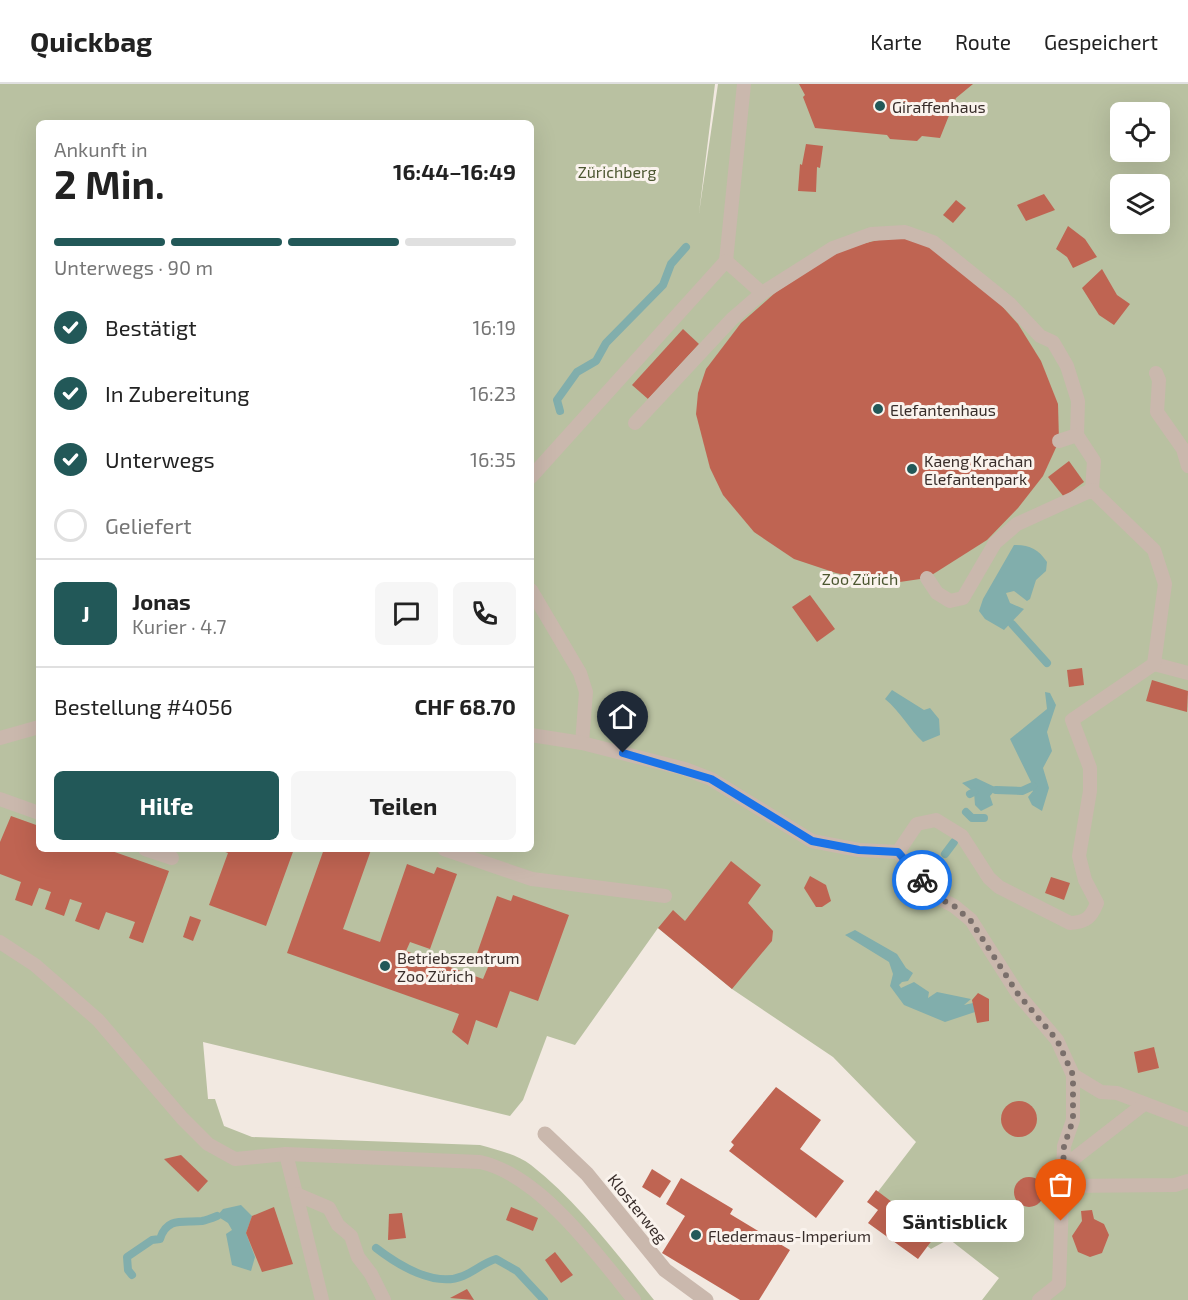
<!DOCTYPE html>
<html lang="de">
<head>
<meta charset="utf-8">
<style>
	body { margin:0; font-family:"Exo 2",sans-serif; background:#f6f6f6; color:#222; height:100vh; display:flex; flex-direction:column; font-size:22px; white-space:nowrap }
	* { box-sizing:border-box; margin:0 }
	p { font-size:20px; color:#767676 }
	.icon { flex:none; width:33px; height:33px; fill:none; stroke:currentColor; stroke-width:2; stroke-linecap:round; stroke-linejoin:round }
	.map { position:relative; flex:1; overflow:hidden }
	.sheet { position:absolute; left:36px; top:36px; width:498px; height:732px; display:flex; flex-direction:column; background:#fff; border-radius:9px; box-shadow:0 6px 24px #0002 }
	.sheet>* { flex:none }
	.tools { position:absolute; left:1110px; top:18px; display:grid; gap:12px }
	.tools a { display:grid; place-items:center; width:60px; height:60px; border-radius:9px; background:#fff; box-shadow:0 6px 24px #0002; font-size:30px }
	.pin { position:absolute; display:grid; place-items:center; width:51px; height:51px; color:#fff; margin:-62px -26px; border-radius:50% 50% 50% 0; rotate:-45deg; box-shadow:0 0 6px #0007 }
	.pin .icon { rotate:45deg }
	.courier { position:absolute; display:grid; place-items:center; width:60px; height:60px; margin:-30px; border:4px solid #1a73e8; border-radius:50%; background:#fff; color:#222; box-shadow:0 2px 8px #0007 }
	.bubble { position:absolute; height:42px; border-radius:9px; background:#fff; box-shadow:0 6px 24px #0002; font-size:20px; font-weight:700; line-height:42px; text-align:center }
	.head em { font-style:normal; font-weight:700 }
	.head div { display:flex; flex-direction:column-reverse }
	.head { display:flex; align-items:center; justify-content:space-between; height:102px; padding:0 18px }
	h1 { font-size:39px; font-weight:700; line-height:45px }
	.bar { display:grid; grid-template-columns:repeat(4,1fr); gap:9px 6px; align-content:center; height:72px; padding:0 18px }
	.bar i { height:8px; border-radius:4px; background:#e0e0e0 }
	.bar .active { background:#225858 }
	.bar p { grid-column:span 4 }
	.line { display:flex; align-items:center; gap:15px; padding:0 18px; border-top:2px solid #e0e0e0 }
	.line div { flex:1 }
	.round { display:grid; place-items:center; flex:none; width:63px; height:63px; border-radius:9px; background:#f6f6f6 }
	ol { padding:0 18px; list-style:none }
	li { display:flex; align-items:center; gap:18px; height:66px }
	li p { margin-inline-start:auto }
	li .icon { padding:6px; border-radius:50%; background:#225858; color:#fff; stroke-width:4 }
	li:last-child { color:#767676 }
	li i { width:33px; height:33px; border:3px solid #e0e0e0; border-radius:50% }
	.cta { display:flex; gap:12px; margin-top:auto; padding:12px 18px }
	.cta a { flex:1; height:69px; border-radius:9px; background:#225858; color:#fff; font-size:24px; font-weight:700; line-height:69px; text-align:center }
	.cta a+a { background:#f6f6f6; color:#222 }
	header { display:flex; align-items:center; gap:36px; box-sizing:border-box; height:84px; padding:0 30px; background:#fff; border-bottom:2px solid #e0e0e0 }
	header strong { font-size:28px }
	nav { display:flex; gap:33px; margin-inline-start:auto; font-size:21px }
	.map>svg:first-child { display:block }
	.green { fill:#b9c1a1; fill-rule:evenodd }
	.water { fill:#81aeac }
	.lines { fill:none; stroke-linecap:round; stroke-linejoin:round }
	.stream { stroke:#81aeac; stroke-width:8 }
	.building { fill:#bf6452 }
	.lane { stroke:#cab8ad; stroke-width:14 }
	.street { stroke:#cab8ad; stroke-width:15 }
	.done { stroke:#7a6f6b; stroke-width:6; stroke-dasharray:0 10.8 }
	.route { stroke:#1a73e8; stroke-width:8 }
	.poi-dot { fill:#225858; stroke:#faf3ed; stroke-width:2 }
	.labels { text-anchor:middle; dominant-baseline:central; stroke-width:6; stroke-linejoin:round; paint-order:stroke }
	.poi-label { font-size:16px; fill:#392e2b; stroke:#faf3ed; text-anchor:start }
	.park-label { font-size:16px; fill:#4b5630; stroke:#faf3ed }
	.street-label { font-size:16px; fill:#392e2b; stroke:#faf3ed }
</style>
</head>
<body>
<header>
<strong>Quickbag</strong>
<nav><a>Karte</a><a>Route</a><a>Gespeichert</a></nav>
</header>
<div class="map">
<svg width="1188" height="1216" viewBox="0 0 1188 1216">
	<rect width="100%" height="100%" fill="#f2e9e1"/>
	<path class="green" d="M0 0H715L699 129 718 0H1188V1216H982L999 1194 949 1155 931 1165 870 1118 916 1058 833 973 732 905 658 844 575 961 547 952 523 1016 510 1032 203 958 208 1015H215L224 1042 252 1053 480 1061C497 1066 516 1070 531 1081 578 1118 617 1170 654 1216H0ZM1120 28H1160V68H1120ZM39 39H531V765H39ZM1120 100H1160V140H1120Z"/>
	<g class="water">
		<path d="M1014 461C1030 461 1038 465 1047 478L1046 487 1036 496 1030 515 1027 517 1014 507 1006 509 1010 519 1024 525 1004 546 985 535 979 527 983 515Z"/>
		<path d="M892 606 924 626 930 624 939 635 940 651 923 658C909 645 901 628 885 615Z"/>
		<polygon points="1045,608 1050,609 1056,621 1047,648 1052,667 1043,684 1049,704 1042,727 1032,721 1028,713 1033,707 1033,702 1010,655 1047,625"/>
		<polygon points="976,694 997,704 990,712 993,721 981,727 975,721 974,708 962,699"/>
		<polygon points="855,846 897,870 906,884 913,889 908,897 902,898 899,901 901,904 914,898 929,908 928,914 937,908 971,915 964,921 973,919 975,928 945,938 904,921 890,902 893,890 889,878 845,851"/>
		<polygon points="241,1121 252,1132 246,1149 255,1173 251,1187 232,1181 226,1150 232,1146 228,1139 217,1132 223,1125"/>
	</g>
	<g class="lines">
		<g class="stream">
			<polyline points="560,327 557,316 577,288 596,277 606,259 663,201 671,180 686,163"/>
			<polyline points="1012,540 1047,579"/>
			<polyline points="996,706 1022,707 1033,702"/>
			<polyline points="970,710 974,708"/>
			<polyline points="966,728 972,734 984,734"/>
			<polyline points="945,770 954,758"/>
			<path d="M376 1164C398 1181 435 1204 463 1192 475 1187 483 1179 496 1175L517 1187 544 1216"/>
			<path d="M132 1191 128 1186 127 1173 152 1156 160 1155C167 1132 185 1139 202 1137 207 1136 212 1134 217 1132"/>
		</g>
	</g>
	<g class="building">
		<polygon points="799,0 973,0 956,14 940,54 922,52 917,57 890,55 887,51 815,44 803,13 805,11"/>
		<polygon points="806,60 823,62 820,84 817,83 816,108 798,107 800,80 802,81"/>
		<polygon points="1044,110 1055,126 1026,137 1017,121"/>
		<polygon points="956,116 966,124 953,139 943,131"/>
		<polygon points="1068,142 1085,155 1097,173 1073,184 1067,173 1056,165"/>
		<polygon points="896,152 938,165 981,199 1018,240 1041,277 1058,320 1059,357 1043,392 1018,424 987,456 927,494 886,500 836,489 794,475 754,448 723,411 710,384 696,330 698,309 706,285 741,239 776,208 844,164"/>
		<polygon points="1102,185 1117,211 1130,220 1114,241 1099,231 1082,204"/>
		<polygon points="683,245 699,260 648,315 632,301"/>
		<polygon points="1069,377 1084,398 1064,413 1048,393"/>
		<polygon points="810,511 835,545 817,558 792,523"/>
		<polygon points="1082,584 1084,601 1069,603 1067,586"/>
		<polygon points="1152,596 1188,607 1187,628 1146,617"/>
		<polygon points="11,732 39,742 39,765 106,765 169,787 143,859 129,854 135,838 106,828 99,846 75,837 82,819 70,815 64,832 45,825 51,808 39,804 32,822 15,816 21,798 0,790 0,758"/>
		<polygon points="217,765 294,765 266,842 209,821 228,769"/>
		<polygon points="324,765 371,766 343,845 380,858 407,780 434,790 437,783 457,790 430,865 410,858 406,867 483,895 488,883 474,878 497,812 511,817 513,811 569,831 538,917 510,907 497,944 476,936 468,961 452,948 459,930 287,869"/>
		<polygon points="731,777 761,801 748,819 773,847 772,857 732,905 658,844 673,826 685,837"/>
		<polygon points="810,792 826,801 831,817 822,823 816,823 804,804"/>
		<polygon points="1051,793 1070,799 1064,816 1045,809"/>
		<polygon points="190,832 201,836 193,857 183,853"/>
		<polygon points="978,909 989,915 989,937 977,939 972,916"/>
		<polygon points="1154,963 1159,984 1138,989 1134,968"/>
		<polygon points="776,1003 821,1036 800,1065 844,1097 816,1134 729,1067 734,1061 731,1058"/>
		<circle cx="1019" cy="1035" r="18"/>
		<polygon points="181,1071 208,1097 198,1108 164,1075"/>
		<polygon points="652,1085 671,1097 660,1114 642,1103"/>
		<circle cx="1029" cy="1108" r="15"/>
		<polygon points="681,1094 733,1125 730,1130 790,1166 759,1216 740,1216 662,1169 685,1132 666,1120"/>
		<polygon points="876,1106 936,1151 918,1175 868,1139 878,1126 867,1118"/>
		<polygon points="274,1123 293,1180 262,1188 246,1149 252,1132"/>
		<polygon points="511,1123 538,1134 533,1147 506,1136"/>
		<polygon points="1092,1126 1094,1135 1104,1140 1109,1151 1102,1169 1090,1173 1078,1168 1072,1152 1082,1137 1081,1127"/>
		<polygon points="402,1129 406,1154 388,1156 389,1130"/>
		<polygon points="555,1168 573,1191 561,1199 545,1176"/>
		<polygon points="467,1205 474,1216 450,1214"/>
	</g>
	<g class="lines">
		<g class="lane">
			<polyline points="726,177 744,0"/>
			<polyline points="762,209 833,164 871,150 905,148 933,158 1010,220 1040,252 1053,258 1067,282 1078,317 1077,351"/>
			<polyline points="1156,289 1159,296 1157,328 1183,365 1188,382"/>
			<polyline points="1059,357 1077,351 1094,377 1092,406"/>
			<polyline points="531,393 726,177 762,209 732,235 635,339"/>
			<polyline points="531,506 580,589 586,608 582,659"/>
			<polyline points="1154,580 1188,589"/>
			<polyline points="531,651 582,659 685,685 711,695 812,757 859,766 898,768 933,811 954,822 971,836 1018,910 1057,956 1073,991 1101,1008 1117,1009 1188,1036"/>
			<polyline points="0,654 39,643"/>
			<polyline points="0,715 39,729"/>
			<polyline points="145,765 172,774"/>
			<polyline points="444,765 532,795 665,812"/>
			<path d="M898 768 917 740 936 736 962 752 989 794 999 803 1070 839C1086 838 1091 834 1097 819L1085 796 1079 772 1090 707V684L1072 636 1154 580 1165 500 1154 466 1092 406 1017 440 995 459 963 514 950 517 937 509 927 494"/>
			<path d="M0 858 35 881 98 936 182 1034 208 1060 235 1075 286 1070 480 1078C540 1091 597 1170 634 1216"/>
			<polyline points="286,1070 296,1110"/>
			<polyline points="1063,1083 1144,1020"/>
			<polyline points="1062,1102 1175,1101 1188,1097"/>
			<polyline points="322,1216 296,1110 329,1124 338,1141 351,1152 358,1173 371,1190 384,1216"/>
			<polyline points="1039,1216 1059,1200 1064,1062 1073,1036 1073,991"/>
		</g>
		<polyline class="street" points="545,1050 587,1090 665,1186 706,1216"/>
	</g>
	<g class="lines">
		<polyline class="done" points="922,796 933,811 954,822 971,837 1018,910 1057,956 1073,991 1073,1036 1064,1062 1061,1137"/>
		<polyline class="route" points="623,669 711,695 812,757 859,766 898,768 922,796"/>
	</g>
	<g class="poi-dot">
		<circle cx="880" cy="22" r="6"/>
		<circle cx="878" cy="325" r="6"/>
		<circle cx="912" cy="385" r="6"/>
		<circle cx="385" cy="882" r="6"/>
		<circle cx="696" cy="1151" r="6"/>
	</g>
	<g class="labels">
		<g class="poi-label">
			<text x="892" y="22">Giraffenhaus</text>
			<text x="890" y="325">Elefantenhaus</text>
			<text x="924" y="376">Kaeng Krachan<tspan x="924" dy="18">Elefantenpark</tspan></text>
			<text x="397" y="873">Betriebszentrum<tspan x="397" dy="18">Zoo Zürich</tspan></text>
			<text x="708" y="1151">Fledermaus-Imperium</text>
		</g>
		<g class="park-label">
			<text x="617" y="87">Zürichberg</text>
			<text x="860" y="494">Zoo Zürich</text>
		</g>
		<g class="street-label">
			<text transform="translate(638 1124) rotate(51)">Klosterweg</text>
		</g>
	</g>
</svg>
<div class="tools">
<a><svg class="icon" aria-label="locate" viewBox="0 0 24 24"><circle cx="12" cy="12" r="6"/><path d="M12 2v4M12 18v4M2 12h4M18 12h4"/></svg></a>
<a><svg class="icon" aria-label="layers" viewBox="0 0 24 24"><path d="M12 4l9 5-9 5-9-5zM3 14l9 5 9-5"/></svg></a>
</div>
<div class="pin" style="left:1061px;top:1137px;background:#ea580c"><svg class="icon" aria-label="bag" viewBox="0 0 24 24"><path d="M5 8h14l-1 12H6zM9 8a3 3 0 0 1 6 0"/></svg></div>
<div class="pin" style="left:623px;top:669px;background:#1f2937"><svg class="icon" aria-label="home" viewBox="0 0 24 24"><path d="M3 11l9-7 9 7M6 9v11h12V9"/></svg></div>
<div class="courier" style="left:922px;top:796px"><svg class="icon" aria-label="bike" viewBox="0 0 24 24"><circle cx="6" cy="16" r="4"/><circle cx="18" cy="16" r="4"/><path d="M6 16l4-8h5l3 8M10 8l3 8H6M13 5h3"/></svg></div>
<div class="bubble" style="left:886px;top:1116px;width:138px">Säntisblick</div>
<section class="sheet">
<div class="head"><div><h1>2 Min.</h1><p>Ankunft in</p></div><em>16:44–16:49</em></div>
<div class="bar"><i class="active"></i><i class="active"></i><i class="active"></i><i></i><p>Unterwegs · 90 m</p></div>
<ol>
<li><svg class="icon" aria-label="check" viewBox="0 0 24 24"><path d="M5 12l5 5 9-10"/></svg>Bestätigt<p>16:19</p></li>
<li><svg class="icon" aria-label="check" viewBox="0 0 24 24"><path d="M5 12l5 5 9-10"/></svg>In Zubereitung<p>16:23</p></li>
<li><svg class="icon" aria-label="check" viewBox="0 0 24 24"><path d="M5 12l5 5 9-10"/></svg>Unterwegs<p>16:35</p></li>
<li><i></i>Geliefert</li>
</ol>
<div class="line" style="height:108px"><b class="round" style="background:#225858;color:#fff">J</b><div><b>Jonas</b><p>Kurier · 4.7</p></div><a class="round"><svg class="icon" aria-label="chat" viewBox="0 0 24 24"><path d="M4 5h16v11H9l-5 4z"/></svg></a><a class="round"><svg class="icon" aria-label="phone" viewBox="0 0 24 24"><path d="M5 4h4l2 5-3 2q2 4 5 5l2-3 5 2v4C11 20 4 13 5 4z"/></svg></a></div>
<div class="line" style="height:78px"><div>Bestellung #4056</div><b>CHF 68.70</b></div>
<div class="cta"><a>Hilfe</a><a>Teilen</a></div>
</section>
</div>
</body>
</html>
